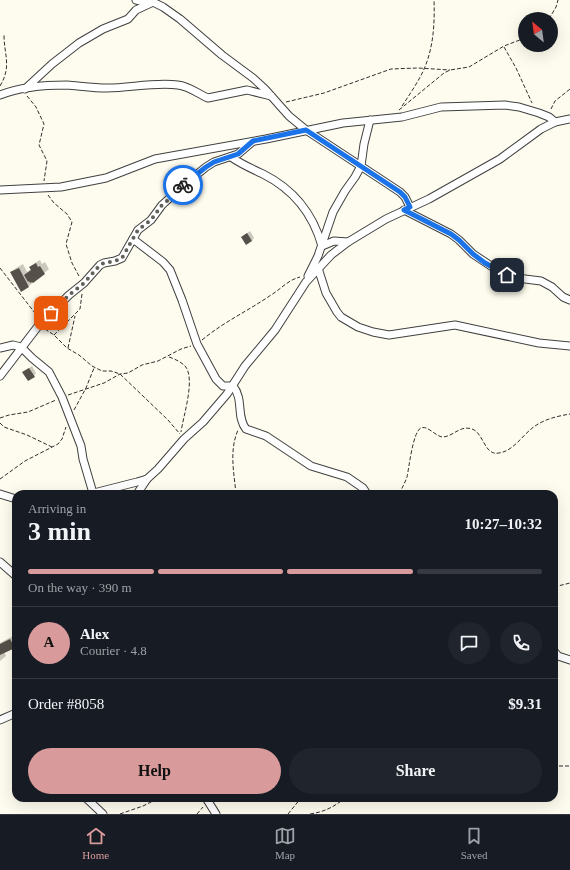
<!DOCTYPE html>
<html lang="en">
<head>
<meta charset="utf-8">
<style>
	body { margin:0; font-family:Georgia,serif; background:#20242c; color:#f1f3f6; height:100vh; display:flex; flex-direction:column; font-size:15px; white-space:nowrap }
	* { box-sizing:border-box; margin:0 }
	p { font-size:13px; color:#9ea1a6 }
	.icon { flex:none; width:22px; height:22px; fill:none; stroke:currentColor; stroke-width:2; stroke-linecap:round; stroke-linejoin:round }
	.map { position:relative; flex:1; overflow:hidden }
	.details { position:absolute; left:12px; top:490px; width:546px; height:312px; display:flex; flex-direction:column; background:#171b24; border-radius:12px; box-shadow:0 4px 16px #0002 }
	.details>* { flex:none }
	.needle { width:26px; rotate:331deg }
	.tools { position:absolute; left:518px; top:12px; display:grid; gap:8px }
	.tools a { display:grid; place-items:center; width:40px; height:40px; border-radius:50%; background:#171b24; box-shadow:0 4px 16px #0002; font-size:20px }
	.pin { position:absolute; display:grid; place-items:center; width:34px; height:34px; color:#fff; margin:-17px; border-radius:8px; box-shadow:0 2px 6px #0006 }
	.courier { position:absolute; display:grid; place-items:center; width:40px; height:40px; margin:-20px; border:3px solid #1a73e8; border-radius:50%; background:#fff; color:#222; box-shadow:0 1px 5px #0007 }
	.overview em { font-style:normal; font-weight:700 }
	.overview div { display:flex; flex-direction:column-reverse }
	.overview { display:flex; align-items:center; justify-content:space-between; height:68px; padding:0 16px }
	h1 { font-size:26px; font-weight:700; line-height:30px }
	.bar { display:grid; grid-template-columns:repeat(4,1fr); gap:6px 4px; align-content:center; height:48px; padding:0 16px }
	.bar i { height:5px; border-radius:3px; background:#363941 }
	.bar .selected { background:#d89a9a }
	.bar p { grid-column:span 4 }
	.line { display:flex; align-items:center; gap:10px; padding:0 16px; border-top:1px solid #363941 }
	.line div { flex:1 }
	.round { display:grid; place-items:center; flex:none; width:42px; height:42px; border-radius:21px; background:#20242c }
	.button { display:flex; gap:8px; margin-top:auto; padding:8px 16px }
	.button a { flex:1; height:46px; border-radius:24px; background:#d89a9a; color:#111; font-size:16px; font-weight:700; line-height:46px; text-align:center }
	.button a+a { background:#20242c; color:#f1f3f6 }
	.menu { display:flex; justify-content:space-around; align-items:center; height:56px; border-top:1px solid #363941; background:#171b24; font-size:11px; color:#9ea1a6 }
	.menu a { display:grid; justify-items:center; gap:2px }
	.menu .selected { color:#d89a9a }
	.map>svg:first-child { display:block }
	.shadow { fill:#0003 }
	.building { fill:#56504a }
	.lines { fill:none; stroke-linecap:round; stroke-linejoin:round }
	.minor-casing { stroke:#404040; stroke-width:9 }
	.path { stroke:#2f2f2f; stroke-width:1; stroke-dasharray:4 2; stroke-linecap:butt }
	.minor { stroke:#fff; stroke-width:7 }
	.done { stroke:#61615c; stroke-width:4; stroke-dasharray:0 7.2 }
	.route { stroke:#1a73e8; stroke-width:5 }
</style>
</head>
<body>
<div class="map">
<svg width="570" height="814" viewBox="0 0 570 814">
	<rect width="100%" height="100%" fill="#fefcee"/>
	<g class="shadow">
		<polygon points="250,231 254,238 252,241 242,237"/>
		<polygon points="40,260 42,264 45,262 49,269 29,286 11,272 16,268 23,264 27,272 31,269 30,267 35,263"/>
		<polygon points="32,366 36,373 34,376 23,372"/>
		<polygon points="15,635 16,645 4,651 6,656 0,661 0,643"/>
	</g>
	<g class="building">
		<polygon points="247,233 252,241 246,245 241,237"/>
		<polygon points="36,263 38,267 40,266 45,274 33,283 32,282 30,283 29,281 28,282 24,275 31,270 29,267"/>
		<polygon points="19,268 29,287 21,292 10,272"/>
		<polygon points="29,368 35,377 28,381 22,372"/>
		<polygon points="10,639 15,648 0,655 0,644"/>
	</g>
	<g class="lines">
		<defs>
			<g id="minor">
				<polyline points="136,0 145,2 151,1 163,7 180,19 222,55 253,78 265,89 289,116 306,130 400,192 405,197 410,207"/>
				<polyline points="25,89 52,64 79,43 103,29 128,19 136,10 151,3"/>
				<path d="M0 95C20 87 45 85 67 85 80 86 94 88 107 88 130 88 154 82 178 85 189 86 198 94 208 98L247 90 271 96"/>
				<path d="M231 157C241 164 252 169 263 174 293 189 313 214 322 246L334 241 348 242"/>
				<polyline points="0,190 61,187 106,178 155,159 266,139 343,123 402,117 441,107 505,105 519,107 539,113 549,117 555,122"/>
				<polyline points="404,210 451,234 459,240 473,254 500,272 517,278 541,281 552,287 563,297 570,300"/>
				<path d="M133 239 163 262 170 270 182 300 197 344 216 379 223 386H233C244 399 236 417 246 429L266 436 311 466 347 477 363 488 367 494"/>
				<polyline points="318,268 326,293 337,312 341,317 358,327 373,332 389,335 455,325 539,343 570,346"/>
				<polyline points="308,276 318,256 333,212 345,191 355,177 361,166 364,144 370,120"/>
				<polyline points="0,348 13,345 21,347 32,358 49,372 62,397 81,446 83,459 93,493"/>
				<polyline points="0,376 39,325 69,295 84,283 100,265 104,263 115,261 122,258 138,230 151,220 162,205 184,185 206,167 214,162 238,154 252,142"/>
				<polyline points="0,494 16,499"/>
				<polyline points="90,494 137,482 147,479 158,469 184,439 203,422 227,394 245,366 275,330 306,282 331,255 348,242 386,219 429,199 500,159 541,129 555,122 570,119"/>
				<polyline points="137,494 147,479"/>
				<polyline points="0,562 16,576"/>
				<polyline points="554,651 558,656 570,660"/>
				<polyline points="0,720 16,713"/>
				<polyline points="86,798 103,814"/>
				<polyline points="206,798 216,814"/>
			</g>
		</defs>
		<use href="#minor" class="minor-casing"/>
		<g class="path">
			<polyline points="549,19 556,7 558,0"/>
			<polyline points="504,47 516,68 532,103"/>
			<path d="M0 86C12 66 4 55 4 35"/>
			<polyline points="27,96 36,107 44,124 39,145 47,161 44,181"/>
			<polyline points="286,102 324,93 391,69 418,68 450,70"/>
			<path d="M402 106C408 97 414 88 419 79 433 55 435 27 434 0"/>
			<polyline points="551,109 555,101 570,89"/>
			<polyline points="399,110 444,73 450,70 469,67 504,46 525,38"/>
			<polyline points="48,195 54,203 67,214 72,222 66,244 72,263 79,276"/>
			<polyline points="0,268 38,317"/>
			<polyline points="45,329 54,335 67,348 79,355 92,366 102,371 111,371 120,374 168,420 180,434"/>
			<polyline points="54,335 80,309 82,294"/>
			<path d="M202 340C225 321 248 311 271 295 281 289 288 280 300 277"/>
			<polyline points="68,348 75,316"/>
			<path d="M169 357C175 359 181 362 185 366 196 378 183 417 181 432"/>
			<polyline points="68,395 104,383 120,374 128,373 142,365 158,361 181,349 191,346"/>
			<polyline points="74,410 86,388 94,368"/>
			<polyline points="0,418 9,415 28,412 56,400"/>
			<polyline points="0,423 4,427 27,435 52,447"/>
			<polyline points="0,479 25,461 58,444 62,439 66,427"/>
			<path d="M236 494C234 472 229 451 238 430"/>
			<path d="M399 494C402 488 405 483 407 477 409 468 413 431 421 428 428 425 436 437 443 437 454 436 460 425 472 429 484 433 484 456 499 453 514 451 523 434 535 426 545 419 558 416 570 414"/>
			<polyline points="554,587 570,583"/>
			<polyline points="554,763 558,766 570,766"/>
			<polyline points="120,814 143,806 159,798"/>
			<polyline points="197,814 203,807"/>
			<polyline points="288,814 301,798"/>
			<path d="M310 814C324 812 334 807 345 798"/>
		</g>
		<use href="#minor" class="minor"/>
	</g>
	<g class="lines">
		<polyline class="done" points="51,313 69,295 84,283 100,265 104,263 115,261 122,258 138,230 151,220 162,205 176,194 183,185"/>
		<polyline class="route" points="183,185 206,167 214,162 238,154 253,141 306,130 400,192 405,197 410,207 404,210 451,234 459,240 473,254 485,263 507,275"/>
	</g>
</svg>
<div class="tools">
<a><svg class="needle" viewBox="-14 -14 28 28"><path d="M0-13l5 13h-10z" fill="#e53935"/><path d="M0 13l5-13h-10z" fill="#9ea1a6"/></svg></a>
</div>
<div class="pin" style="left:51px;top:313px;background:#ea580c"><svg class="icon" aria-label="bag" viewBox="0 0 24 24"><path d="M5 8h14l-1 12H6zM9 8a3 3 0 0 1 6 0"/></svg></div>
<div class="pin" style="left:507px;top:275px;background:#1f2937"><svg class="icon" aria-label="home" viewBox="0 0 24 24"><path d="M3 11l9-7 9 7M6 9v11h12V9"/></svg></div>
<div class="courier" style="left:183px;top:185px"><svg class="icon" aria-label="bike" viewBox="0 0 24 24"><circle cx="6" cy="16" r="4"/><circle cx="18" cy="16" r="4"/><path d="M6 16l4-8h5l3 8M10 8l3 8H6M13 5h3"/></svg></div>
<section class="details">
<div class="overview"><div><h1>3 min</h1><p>Arriving in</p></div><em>10:27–10:32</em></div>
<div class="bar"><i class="selected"></i><i class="selected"></i><i class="selected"></i><i></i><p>On the way · 390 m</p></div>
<div class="line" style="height:72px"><b class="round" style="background:#d89a9a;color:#111">A</b><div><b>Alex</b><p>Courier · 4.8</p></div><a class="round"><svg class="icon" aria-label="chat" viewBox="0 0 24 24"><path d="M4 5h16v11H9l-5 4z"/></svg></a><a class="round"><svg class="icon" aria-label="phone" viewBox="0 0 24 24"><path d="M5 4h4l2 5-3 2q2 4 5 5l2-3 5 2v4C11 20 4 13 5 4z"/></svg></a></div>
<div class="line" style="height:52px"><div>Order #8058</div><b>$9.31</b></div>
<div class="button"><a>Help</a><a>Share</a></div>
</section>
</div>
<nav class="menu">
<a class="selected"><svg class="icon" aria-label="home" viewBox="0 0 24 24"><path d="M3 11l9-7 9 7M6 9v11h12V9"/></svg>Home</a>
<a><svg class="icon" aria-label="map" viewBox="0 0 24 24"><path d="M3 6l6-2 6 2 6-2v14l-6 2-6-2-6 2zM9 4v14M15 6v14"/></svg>Map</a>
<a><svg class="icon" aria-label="saved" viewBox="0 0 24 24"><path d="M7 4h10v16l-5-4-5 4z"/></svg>Saved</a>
</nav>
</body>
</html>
